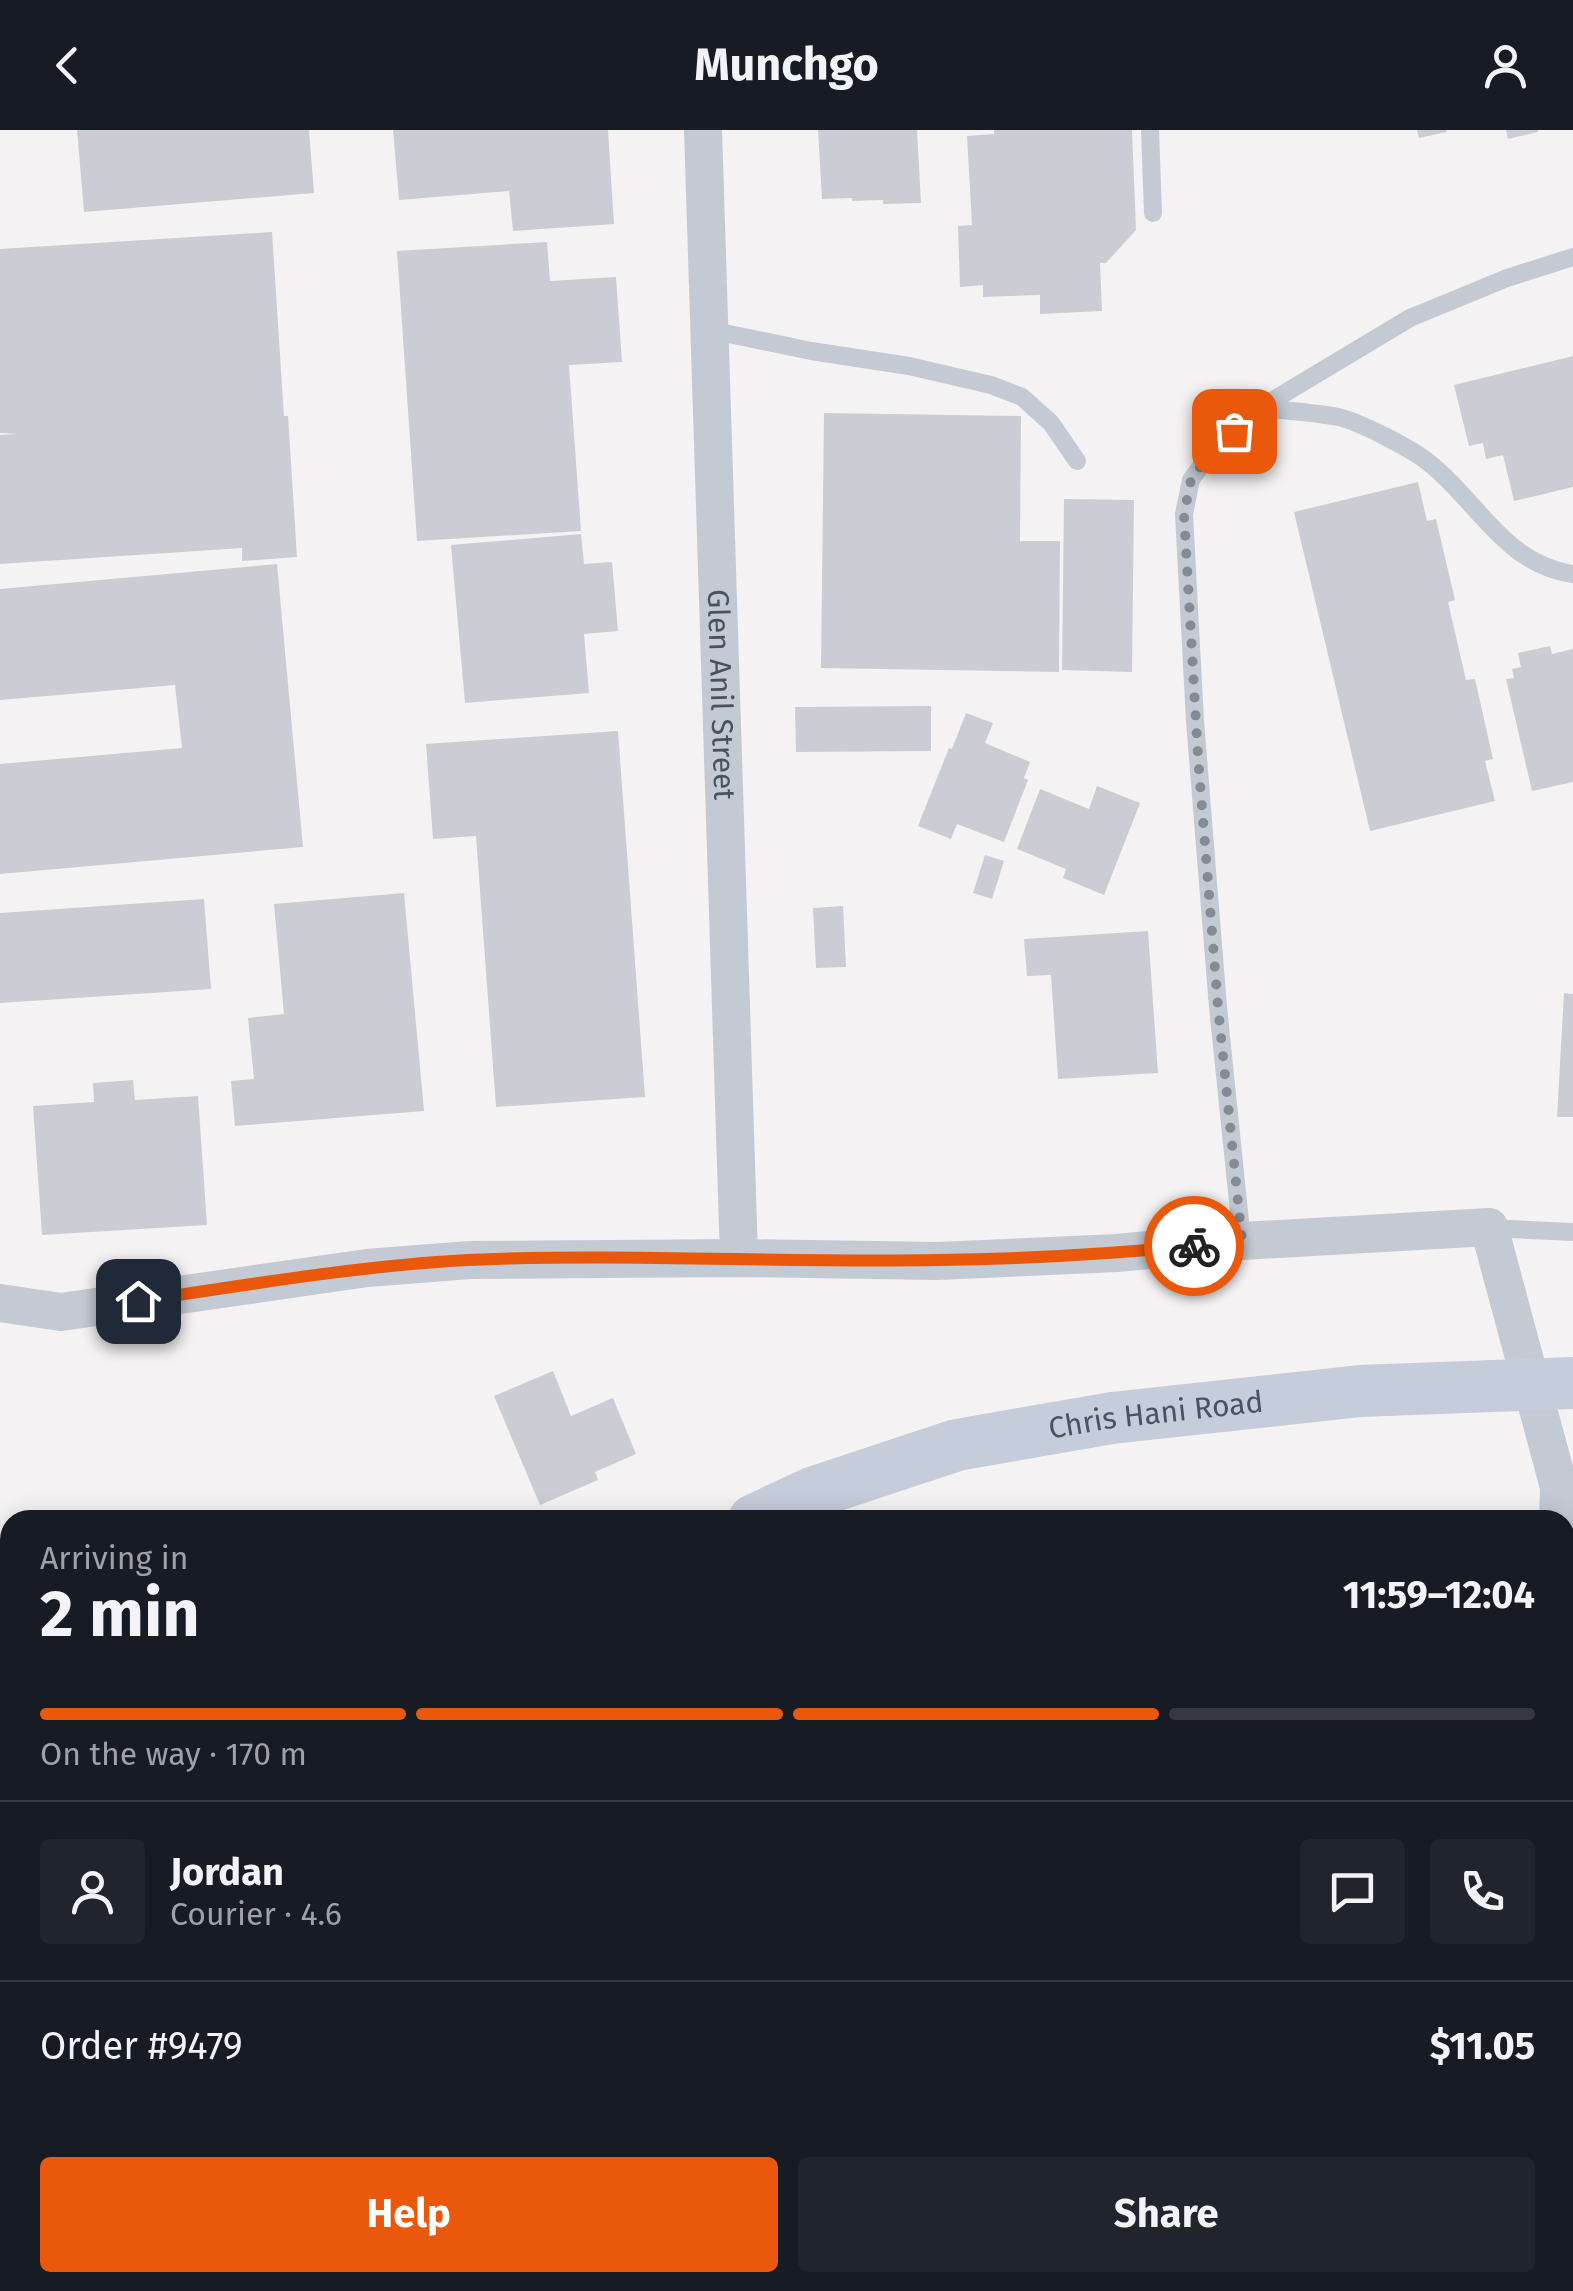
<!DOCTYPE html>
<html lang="en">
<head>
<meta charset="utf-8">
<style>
	body { margin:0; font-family:"Fira Sans",sans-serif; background:#20242c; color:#f1f3f6; height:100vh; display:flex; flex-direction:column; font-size:38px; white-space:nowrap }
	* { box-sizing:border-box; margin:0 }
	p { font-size:32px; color:#9ea1a6 }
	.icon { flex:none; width:55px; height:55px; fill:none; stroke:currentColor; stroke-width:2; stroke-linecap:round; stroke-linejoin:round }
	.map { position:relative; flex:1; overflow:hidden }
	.panel { position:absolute; left:0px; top:1380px; width:1575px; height:782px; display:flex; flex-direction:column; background:#171b24; border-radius:30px 30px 0 0; box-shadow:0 5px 25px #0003 }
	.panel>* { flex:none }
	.pin { position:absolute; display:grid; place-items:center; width:85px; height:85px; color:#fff; margin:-42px; border-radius:20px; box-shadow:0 5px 15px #0006 }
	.courier { position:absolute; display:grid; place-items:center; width:100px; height:100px; margin:-50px; border:8px solid #ea580c; border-radius:50%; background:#fff; color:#222; box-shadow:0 2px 12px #0007 }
	.headline em { font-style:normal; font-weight:700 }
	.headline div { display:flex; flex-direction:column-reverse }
	.headline { display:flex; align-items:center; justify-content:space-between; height:170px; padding:0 40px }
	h1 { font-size:65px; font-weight:700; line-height:75px }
	.bar { display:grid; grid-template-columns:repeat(4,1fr); gap:15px 10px; align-content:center; height:120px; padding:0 40px }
	.bar i { height:12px; border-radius:8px; background:#363941 }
	.bar .current { background:#ea580c }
	.bar p { grid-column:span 4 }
	.line { display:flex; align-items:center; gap:25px; padding:0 40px; border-top:2px solid #363941 }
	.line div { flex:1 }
	.round { display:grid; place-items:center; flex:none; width:105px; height:105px; border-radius:10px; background:#20242c }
	.button { display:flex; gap:20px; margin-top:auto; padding:20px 40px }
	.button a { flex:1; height:115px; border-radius:10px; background:#ea580c; color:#fff; font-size:40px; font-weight:700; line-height:115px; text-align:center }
	.button a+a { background:#20242c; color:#f1f3f6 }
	header { display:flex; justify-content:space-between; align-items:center; height:130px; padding:0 40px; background:#171b24; font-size:45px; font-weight:700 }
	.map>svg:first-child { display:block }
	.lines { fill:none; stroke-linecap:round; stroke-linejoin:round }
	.stream { stroke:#8ecbee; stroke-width:12 }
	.building { fill:#cccdd4 }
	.highway-casing { stroke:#7587ac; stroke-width:60 }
	.lane { stroke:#c3cad3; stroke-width:18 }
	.street { stroke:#c3cad3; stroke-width:38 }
	.secondary { stroke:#c5ccda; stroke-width:52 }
	.highway { stroke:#8a9cc1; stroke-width:55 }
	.done { stroke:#858a93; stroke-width:10; stroke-dasharray:0 18 }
	.route { stroke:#ea580c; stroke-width:12 }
	.labels { text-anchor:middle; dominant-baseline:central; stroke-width:8; stroke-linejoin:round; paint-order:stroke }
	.street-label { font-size:30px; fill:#495260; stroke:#fff }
</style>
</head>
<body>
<header><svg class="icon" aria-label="back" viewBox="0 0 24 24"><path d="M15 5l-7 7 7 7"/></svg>Munchgo<svg class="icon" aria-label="person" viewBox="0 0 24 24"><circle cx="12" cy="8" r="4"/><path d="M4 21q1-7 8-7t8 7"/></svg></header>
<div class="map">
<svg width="1573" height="2161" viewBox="0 0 1573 2161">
	<rect width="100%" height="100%" fill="#f4f2f2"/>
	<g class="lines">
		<g class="stream">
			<polyline points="0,1444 10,1451"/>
			<polyline points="774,2152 785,2161"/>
		</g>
	</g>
	<g class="building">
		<polygon points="77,0 309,0 314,63 84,82"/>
		<polygon points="393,0 608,0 614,94 513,101 509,61 399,70"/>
		<polygon points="818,0 917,0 921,73 883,74 883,70 852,71 852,68 822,69"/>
		<polygon points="994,0 1132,0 1136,100 1106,133 1100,133 1102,181 1040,184 1040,165 983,167 983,155 960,157 958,96 972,95 967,6 994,4"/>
		<polygon points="1417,0 1446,0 1447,2 1419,8"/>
		<polygon points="1506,0 1538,0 1538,2 1508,9"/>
		<polygon points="272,102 284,286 288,286 297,427 242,431 242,418 0,434 0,305 18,304 0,303 0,119"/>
		<polygon points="547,112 550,151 616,147 622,232 569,235 581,401 417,411 397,121"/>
		<polygon points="1573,226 1573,357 1514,371 1503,325 1486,329 1483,313 1469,316 1454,255"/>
		<polygon points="824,283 1021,286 1020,411 1060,411 1059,542 821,538"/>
		<polygon points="1418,352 1427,391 1436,389 1455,470 1448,472 1466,550 1475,549 1493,629 1485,631 1495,671 1370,701 1294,382"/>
		<polygon points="1064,369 1134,370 1132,542 1062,540"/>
		<polygon points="581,404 584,434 612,432 618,501 584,504 589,563 465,573 451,415"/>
		<polygon points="277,434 303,717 0,744 0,634 182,618 175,555 0,570 0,459"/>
		<polygon points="1550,516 1552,524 1573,519 1573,652 1532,661 1506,549 1514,548 1512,539 1521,537 1518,523"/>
		<polygon points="931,576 931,621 796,622 795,577"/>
		<polygon points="966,583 993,593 985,613 1030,632 1024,648 1028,650 1004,712 957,694 951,709 918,696 949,618 952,619"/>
		<polygon points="618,601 645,967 496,977 476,706 433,709 426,614"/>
		<polygon points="1097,656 1140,673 1104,765 1063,748 1066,739 1017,719 1040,659 1089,679"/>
		<polygon points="985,725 1004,731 992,769 973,763"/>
		<polygon points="404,763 424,981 235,996 231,951 254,949 248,888 284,884 274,774"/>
		<polygon points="204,769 211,859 0,873 0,783"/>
		<polygon points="843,776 846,837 816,838 813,778"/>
		<polygon points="1148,801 1158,943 1058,949 1051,845 1027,846 1024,809"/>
		<polygon points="1564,863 1573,864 1573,987 1557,987"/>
		<polygon points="133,950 135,970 198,966 207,1095 42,1105 33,976 94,972 93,953"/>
		<polygon points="553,1241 571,1286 613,1268 636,1324 595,1342 598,1350 540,1375 494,1266"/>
		<polygon points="1573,1474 1573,1522 1565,1517 1565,1485"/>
		<polygon points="1565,1792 1573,1801 1573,1902 1565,1894"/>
		<polygon points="1016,2152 1067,2152 1078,2161 1027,2161"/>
		<polygon points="1098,2152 1319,2152 1330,2161 1108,2161"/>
	</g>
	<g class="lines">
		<defs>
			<g id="highway">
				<polyline points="0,1649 10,1657"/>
				<polyline points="0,1825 10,1833"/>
				<polyline points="423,2152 434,2161"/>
				<polyline points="645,2152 656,2161"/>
			</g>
		</defs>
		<use href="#highway" class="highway-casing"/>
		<g class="lane">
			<polyline points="1150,0 1153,83"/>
			<polyline points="710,200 811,221 909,236 991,255 1022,267 1051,293 1077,331"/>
			<path d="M1260 278C1286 281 1312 282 1338 287 1358 291 1412 319 1428 332 1478 371 1504 434 1573 444"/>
			<polyline points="1489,1098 1573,1102"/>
			<polyline points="1242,1111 1218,877 1195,591 1184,384 1191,350 1209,324 1260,278 1410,188 1507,148 1573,127"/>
			<polyline points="1565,1923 1573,1930"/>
			<polyline points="1565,2092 1573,2083"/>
			<polyline points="1510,2161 1516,2152"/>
		</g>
		<g class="street">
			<path id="s1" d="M703 0 739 1128"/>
			<polyline points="0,1173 61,1182 367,1138 470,1130 739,1128 937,1131 1117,1123 1242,1111 1489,1097 1559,1357 1558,1390"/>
			<polyline points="936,2152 946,2161"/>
		</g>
		<g class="secondary">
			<path id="s2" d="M754 1390 812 1363 957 1315 1112 1288 1360 1261 1573 1253"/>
			<polyline points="68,2161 70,2152"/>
		</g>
		<use href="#highway" class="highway"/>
	</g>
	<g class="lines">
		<polyline class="done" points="1194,1116 1242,1111 1218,877 1198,627 1184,384 1191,350 1209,324 1234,301"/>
		<path class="route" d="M138 1171C247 1155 357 1136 468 1130 624 1123 781 1133 938 1130 1023 1129 1109 1124 1194 1116"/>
	</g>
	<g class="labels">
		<g class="street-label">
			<text stroke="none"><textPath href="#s1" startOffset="565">Glen Anil Street</textPath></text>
			<text stroke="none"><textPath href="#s2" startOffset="418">Chris Hani Road</textPath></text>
		</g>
	</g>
</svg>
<div class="pin" style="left:1234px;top:301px;background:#ea580c"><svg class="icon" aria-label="bag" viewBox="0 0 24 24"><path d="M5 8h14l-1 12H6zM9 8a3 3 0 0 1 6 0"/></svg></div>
<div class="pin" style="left:138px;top:1171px;background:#1f2937"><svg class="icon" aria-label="home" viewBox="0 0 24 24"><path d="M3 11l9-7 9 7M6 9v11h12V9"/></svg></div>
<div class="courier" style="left:1194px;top:1116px"><svg class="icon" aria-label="bike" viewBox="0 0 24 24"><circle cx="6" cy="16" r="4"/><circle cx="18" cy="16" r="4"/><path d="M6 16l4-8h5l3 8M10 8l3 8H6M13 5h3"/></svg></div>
<section class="panel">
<div class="headline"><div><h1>2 min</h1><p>Arriving in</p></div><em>11:59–12:04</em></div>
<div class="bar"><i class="current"></i><i class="current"></i><i class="current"></i><i></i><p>On the way · 170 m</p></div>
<div class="line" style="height:180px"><a class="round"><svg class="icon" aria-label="person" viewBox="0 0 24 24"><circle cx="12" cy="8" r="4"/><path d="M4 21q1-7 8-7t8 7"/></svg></a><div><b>Jordan</b><p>Courier · 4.6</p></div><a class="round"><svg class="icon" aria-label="chat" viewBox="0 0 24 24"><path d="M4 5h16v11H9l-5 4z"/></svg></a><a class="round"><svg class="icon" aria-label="phone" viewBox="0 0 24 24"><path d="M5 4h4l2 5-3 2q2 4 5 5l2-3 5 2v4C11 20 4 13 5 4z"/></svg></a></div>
<div class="line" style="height:130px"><div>Order #9479</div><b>$11.05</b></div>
<div class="button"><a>Help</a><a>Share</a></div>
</section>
</div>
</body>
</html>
